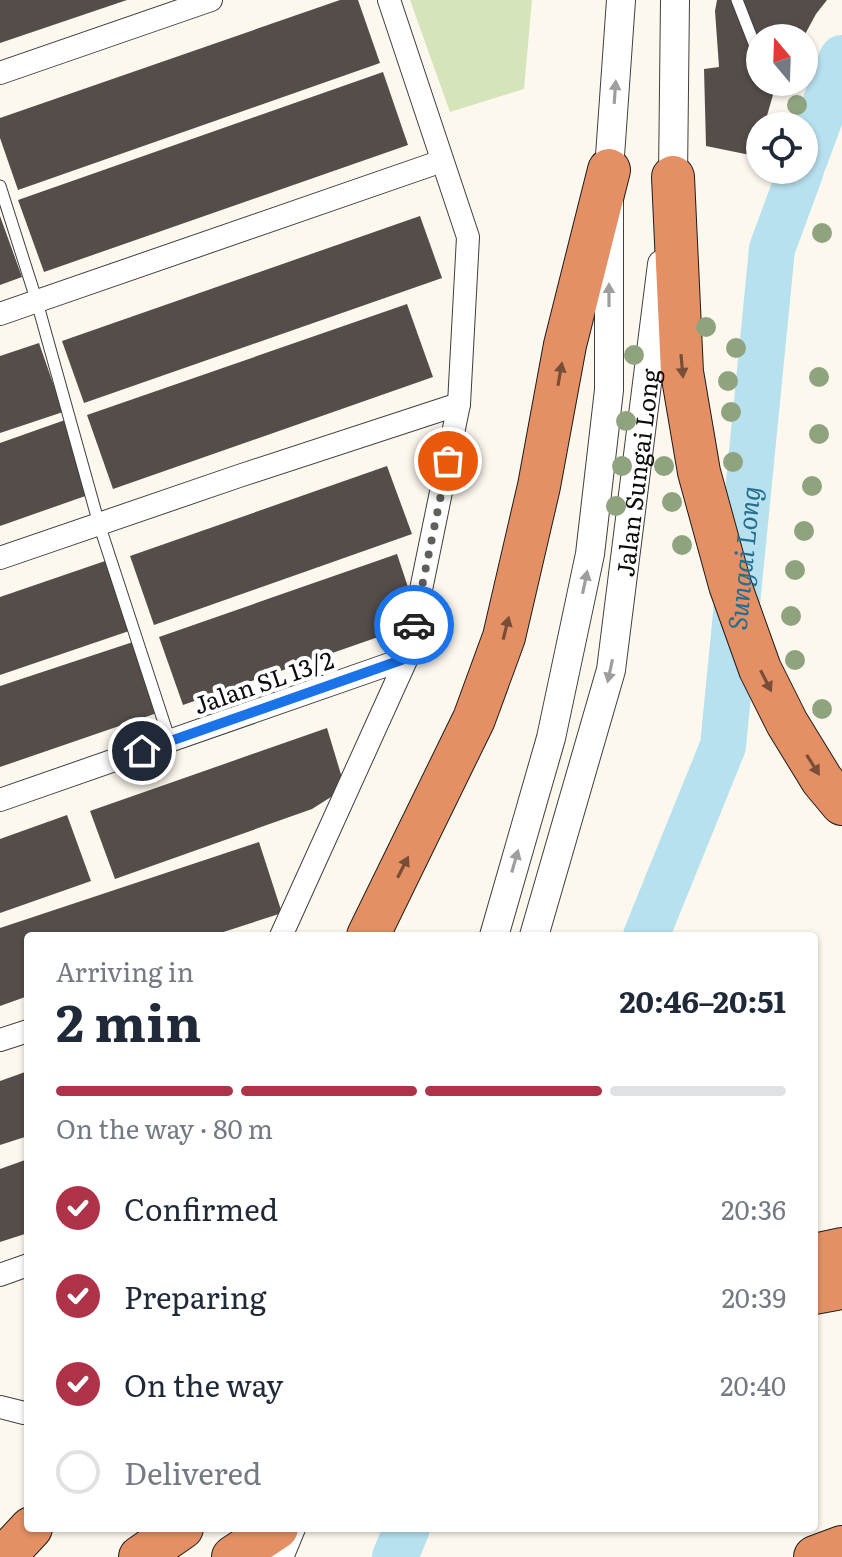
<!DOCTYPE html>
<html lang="en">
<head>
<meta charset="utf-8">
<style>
	body { margin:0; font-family:Literata,serif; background:#f6f6f7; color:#1f2937; height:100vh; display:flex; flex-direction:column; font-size:30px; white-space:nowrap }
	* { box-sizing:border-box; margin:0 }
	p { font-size:26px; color:#747a83 }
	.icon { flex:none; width:44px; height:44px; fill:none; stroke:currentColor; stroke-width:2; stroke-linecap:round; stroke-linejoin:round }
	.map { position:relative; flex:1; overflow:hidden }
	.panel { position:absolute; left:24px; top:932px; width:794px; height:600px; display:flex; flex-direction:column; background:#fff; border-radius:8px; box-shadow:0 2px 6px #0004 }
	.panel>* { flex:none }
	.needle { width:52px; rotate:341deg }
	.controls { position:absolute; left:746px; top:24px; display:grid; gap:16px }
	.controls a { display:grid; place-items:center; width:72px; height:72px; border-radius:50%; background:#fff; box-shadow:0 2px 6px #0004; font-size:40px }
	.pin { position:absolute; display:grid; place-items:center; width:68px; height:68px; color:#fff; margin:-34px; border:4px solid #fff; border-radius:50%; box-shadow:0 2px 8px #0007 }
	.courier { position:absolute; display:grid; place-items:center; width:80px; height:80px; margin:-40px; border:6px solid #1a73e8; border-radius:50%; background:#fff; color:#222; box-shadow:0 2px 10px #0007 }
	.summary em { font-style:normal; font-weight:700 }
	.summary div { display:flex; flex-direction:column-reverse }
	.summary { display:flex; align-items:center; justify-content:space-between; height:136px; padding:0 32px }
	h1 { font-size:52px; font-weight:700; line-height:60px }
	.bar { display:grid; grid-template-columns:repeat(4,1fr); gap:12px 8px; align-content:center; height:96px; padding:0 32px }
	.bar i { height:10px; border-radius:6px; background:#e0e1e3 }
	.bar .on { background:#ae3348 }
	.bar p { grid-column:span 4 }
	ol { padding:0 32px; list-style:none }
	li { display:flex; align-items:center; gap:24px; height:88px }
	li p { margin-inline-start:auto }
	li .icon { padding:8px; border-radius:50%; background:#ae3348; color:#fff; stroke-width:4 }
	li:last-child { color:#747a83 }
	li i { width:44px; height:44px; border:4px solid #e0e1e3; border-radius:50% }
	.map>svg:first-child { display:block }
	.green { fill:#d5e4bb }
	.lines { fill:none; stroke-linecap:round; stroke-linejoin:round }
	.river { stroke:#b8e1ef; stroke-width:46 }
	.building { fill:#544d4a }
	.service-casing { stroke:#3f3f3f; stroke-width:13 }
	.minor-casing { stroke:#3f3f3f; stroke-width:24 }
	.tertiary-casing { stroke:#3f3f3f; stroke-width:30 }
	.motorway-casing { stroke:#1d1d1d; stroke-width:44 }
	.service { stroke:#fff; stroke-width:11 }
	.minor { stroke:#fff; stroke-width:22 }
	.tertiary { stroke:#fff; stroke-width:28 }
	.motorway { stroke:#e59064; stroke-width:42 }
	.tree { fill:#90a37f }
	.oneway { fill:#9e9e9e }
	.oneway2 { fill:#784e38 }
	.done { stroke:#605f5b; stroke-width:8; stroke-dasharray:0 14.4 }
	.route { stroke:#1a73e8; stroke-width:10 }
	.labels { text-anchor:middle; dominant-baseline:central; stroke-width:8; stroke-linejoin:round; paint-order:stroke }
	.street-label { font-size:24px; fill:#0c0c0c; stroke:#fff }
	.water-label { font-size:26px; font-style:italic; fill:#236e91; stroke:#fff }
</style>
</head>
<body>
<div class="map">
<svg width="842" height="1557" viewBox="0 0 842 1557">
	<rect width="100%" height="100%" fill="#fdf8ee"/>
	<polygon class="green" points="410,0 532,0 524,89 450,112"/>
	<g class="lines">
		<g class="river">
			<polyline points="804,161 842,58"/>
			<path id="s1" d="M646 936 723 746 772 249 801 170"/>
			<polyline points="395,1557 407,1528"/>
		</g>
	</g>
	<g class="building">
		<polygon points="0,0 127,0 0,43"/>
		<polygon points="340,0 358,0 380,63 18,190 0,138 0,118"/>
		<polygon points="717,0 827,0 816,14 803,38 760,38 760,82 780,82 773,95 764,126 760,126 760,138 755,156 706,146 704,69 719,67 715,11"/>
		<polygon points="383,72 408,145 44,272 18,200"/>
		<polygon points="0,216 22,277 0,285"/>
		<polygon points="420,216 442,278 84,403 62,341"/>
		<polygon points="407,304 433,377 113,489 87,415"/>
		<polygon points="39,343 63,412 0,433 0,356"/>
		<polygon points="65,420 91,494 0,526 0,443"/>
		<polygon points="387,466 412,534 154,625 130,556"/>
		<polygon points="397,554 409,590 387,598 393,615 379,620 384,635 183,705 159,637"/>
		<polygon points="108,560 132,630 0,675 0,597"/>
		<polygon points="136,641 160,712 0,767 0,686"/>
		<polygon points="327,728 346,791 331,797 312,809 115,879 90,811"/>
		<polygon points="67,815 91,881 0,913 0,839"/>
		<polygon points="259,842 282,913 211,936 28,936 28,996 0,1006 0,928"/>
		<polygon points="28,1071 28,1136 0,1145 0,1081"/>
		<polygon points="28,1159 28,1233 0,1242 0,1169"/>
	</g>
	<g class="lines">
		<defs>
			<g id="service">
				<polyline points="737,0 759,56"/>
				<polyline points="0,186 37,302 99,524 170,741"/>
			</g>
			<g id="minor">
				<polyline points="0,73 211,0"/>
				<polyline points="0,314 442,161"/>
				<polyline points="0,558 239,476 459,404"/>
				<polyline points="0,800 407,658"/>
				<polyline points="281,936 407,658 459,404 468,237 389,0"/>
				<polyline points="0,1040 28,1031"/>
				<polyline points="0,1275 28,1265"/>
				<polyline points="0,1407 24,1413 28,1412"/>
			</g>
			<g id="tertiary">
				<polyline points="671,195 673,177 675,0"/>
				<polyline points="494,936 551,738 590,554 609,390 609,170 621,0"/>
				<path id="s2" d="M534 936 611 670 662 264"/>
				<polyline points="279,1557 291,1528"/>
			</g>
			<g id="motorway">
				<polyline points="673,177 682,372 699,472 730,585 760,669 787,723 822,780 842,804"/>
				<polyline points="368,936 474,719 504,637 539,486 565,345 609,170"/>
				<polyline points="814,1255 842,1249"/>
				<polyline points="814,1293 842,1288"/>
				<polyline points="4,1557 31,1528"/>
				<polyline points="140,1557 182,1528"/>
				<polyline points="233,1557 277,1528"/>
				<polyline points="815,1557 842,1547"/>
			</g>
		</defs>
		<use href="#service" class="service-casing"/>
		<use href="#minor" class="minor-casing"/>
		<use href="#tertiary" class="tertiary-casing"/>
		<use href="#motorway" class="motorway-casing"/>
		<use href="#service" class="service"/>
		<use href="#minor" class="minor"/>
		<use href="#tertiary" class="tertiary"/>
		<use href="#motorway" class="motorway"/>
	</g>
	<g class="tree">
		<circle cx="797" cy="105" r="10"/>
		<circle cx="822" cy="233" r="10"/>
		<circle cx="706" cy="327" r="10"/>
		<circle cx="736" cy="348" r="10"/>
		<circle cx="634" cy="355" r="10"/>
		<circle cx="819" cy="377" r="10"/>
		<circle cx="728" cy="381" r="10"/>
		<circle cx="731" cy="412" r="10"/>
		<circle cx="626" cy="421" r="10"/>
		<circle cx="819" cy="434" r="10"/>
		<circle cx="733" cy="462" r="10"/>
		<circle cx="622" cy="466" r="10"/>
		<circle cx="664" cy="466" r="10"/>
		<circle cx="812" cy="486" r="10"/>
		<circle cx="672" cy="502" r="10"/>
		<circle cx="616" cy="506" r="10"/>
		<circle cx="804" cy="531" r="10"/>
		<circle cx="682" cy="545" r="10"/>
		<circle cx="795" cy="570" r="10"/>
		<circle cx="791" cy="616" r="10"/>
		<circle cx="795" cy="660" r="10"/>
		<circle cx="822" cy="709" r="10"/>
	</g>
	<defs><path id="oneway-solid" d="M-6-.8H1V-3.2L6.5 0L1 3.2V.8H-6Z" transform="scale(2)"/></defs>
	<g class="oneway">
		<use href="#oneway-solid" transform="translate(615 92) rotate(-86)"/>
		<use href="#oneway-solid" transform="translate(609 295) rotate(-90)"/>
		<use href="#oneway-solid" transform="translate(585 582) rotate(-78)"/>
		<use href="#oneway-solid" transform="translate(610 671) rotate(102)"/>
		<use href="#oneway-solid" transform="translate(515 861) rotate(-74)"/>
	</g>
	<g class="oneway2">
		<use href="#oneway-solid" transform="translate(682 366) rotate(85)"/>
		<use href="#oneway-solid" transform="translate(560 374) rotate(-80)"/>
		<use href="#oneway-solid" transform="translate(506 628) rotate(-76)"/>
		<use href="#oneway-solid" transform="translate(766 681) rotate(63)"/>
		<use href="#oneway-solid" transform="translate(813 765) rotate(58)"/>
		<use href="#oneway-solid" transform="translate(403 867) rotate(-63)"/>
	</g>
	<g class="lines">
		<polyline class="done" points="414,625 448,461"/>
		<polyline class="route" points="142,751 407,658 414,625"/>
	</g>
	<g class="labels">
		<g class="street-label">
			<text stroke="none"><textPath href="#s2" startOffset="476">Jalan Sungai Long</textPath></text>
			<text transform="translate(263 681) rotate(-19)">Jalan SL 13/2</text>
		</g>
		<g class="water-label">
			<text stroke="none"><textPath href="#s1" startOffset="394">Sungai Long</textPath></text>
		</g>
	</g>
</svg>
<div class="controls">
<a><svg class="needle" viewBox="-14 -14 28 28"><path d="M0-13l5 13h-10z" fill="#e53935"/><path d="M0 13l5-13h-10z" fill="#747a83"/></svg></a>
<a><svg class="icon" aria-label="locate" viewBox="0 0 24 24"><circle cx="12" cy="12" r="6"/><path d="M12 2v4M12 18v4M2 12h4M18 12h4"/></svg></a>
</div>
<div class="pin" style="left:448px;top:461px;background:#ea580c"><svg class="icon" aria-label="bag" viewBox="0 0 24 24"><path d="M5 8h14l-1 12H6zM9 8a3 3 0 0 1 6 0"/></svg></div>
<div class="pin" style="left:142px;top:751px;background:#1f2937"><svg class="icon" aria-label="home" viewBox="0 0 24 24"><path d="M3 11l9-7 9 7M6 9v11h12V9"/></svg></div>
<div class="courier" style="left:414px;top:625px"><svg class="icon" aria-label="car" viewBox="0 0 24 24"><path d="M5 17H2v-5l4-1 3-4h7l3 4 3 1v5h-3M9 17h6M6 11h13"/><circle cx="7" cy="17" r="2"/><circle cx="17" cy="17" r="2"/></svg></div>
<section class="panel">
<div class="summary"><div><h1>2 min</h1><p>Arriving in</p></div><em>20:46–20:51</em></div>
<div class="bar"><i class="on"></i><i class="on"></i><i class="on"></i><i></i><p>On the way · 80 m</p></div>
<ol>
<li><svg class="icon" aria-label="check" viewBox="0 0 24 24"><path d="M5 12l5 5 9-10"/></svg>Confirmed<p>20:36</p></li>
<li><svg class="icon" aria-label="check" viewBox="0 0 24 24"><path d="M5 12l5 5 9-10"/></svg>Preparing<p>20:39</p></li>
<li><svg class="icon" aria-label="check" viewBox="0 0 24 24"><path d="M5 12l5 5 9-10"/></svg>On the way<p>20:40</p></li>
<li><i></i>Delivered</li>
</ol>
</section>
</div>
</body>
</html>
